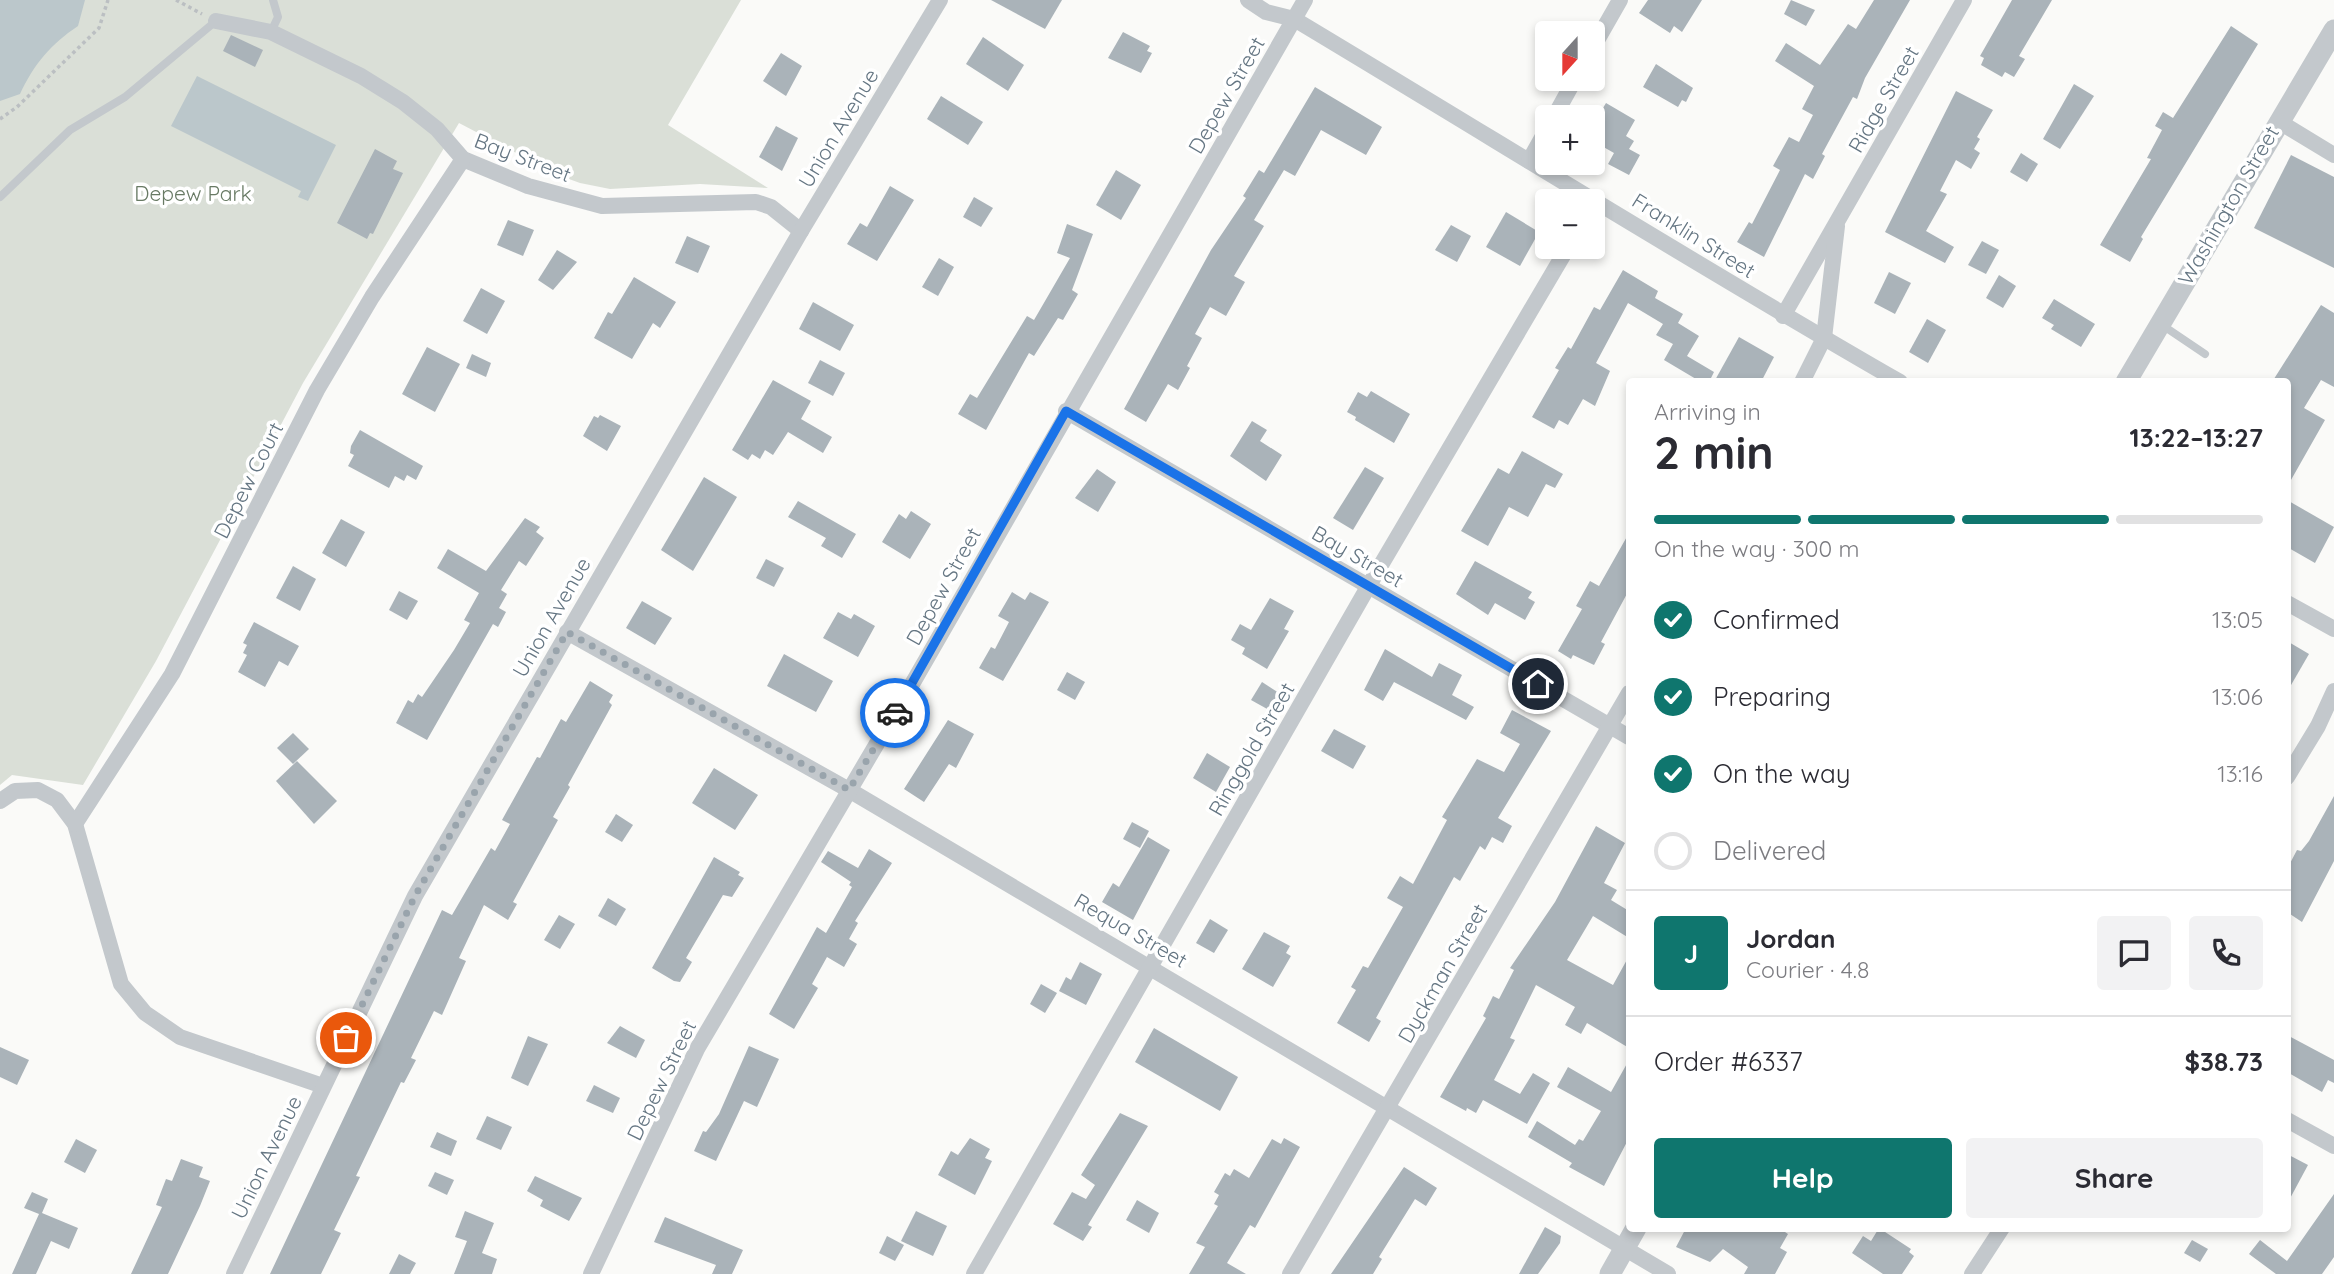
<!DOCTYPE html>
<html lang="en">
<head>
<meta charset="utf-8">
<style>
	body { margin:0; font-family:Quicksand,sans-serif; background:#f2f2f3; color:#2b2b33; height:100vh; display:flex; flex-direction:column; font-size:26px; white-space:nowrap }
	* { box-sizing:border-box; margin:0 }
	p { font-size:23px; color:#7c7c81 }
	.icon { flex:none; width:38px; height:38px; fill:none; stroke:currentColor; stroke-width:2; stroke-linecap:round; stroke-linejoin:round }
	.map { position:relative; flex:1; overflow:hidden }
	.sheet { position:absolute; left:1626px; top:378px; width:665px; height:854px; display:flex; flex-direction:column; background:#fff; border-radius:7px; box-shadow:0 4px 10px #0003 }
	.sheet>* { flex:none }
	.needle { width:46px; rotate:201deg }
	.tools { position:absolute; left:1535px; top:21px; display:grid; gap:14px }
	.tools a { display:grid; place-items:center; width:70px; height:70px; border-radius:7px; background:#fff; box-shadow:0 4px 10px #0003; font-size:35px }
	.pin { position:absolute; display:grid; place-items:center; width:60px; height:60px; color:#fff; margin:-30px; border:4px solid #fff; border-radius:50%; box-shadow:0 2px 7px #0007 }
	.courier { position:absolute; display:grid; place-items:center; width:70px; height:70px; margin:-35px; border:5px solid #1a73e8; border-radius:50%; background:#fff; color:#222; box-shadow:0 2px 9px #0007 }
	.head em { font-style:normal; font-weight:700 }
	.head div { display:flex; flex-direction:column-reverse }
	.head { display:flex; align-items:center; justify-content:space-between; height:119px; padding:0 28px }
	h1 { font-size:46px; font-weight:700; line-height:52px }
	.bar { display:grid; grid-template-columns:repeat(4,1fr); gap:10px 7px; align-content:center; height:84px; padding:0 28px }
	.bar i { height:9px; border-radius:5px; background:#e1e1e2 }
	.bar .on { background:#0f766e }
	.bar p { grid-column:span 4 }
	.line { display:flex; align-items:center; gap:18px; padding:0 28px; border-top:2px solid #e1e1e2 }
	.line div { flex:1 }
	.round { display:grid; place-items:center; flex:none; width:74px; height:74px; border-radius:7px; background:#f2f2f3 }
	ol { padding:0 28px; list-style:none }
	li { display:flex; align-items:center; gap:21px; height:77px }
	li p { margin-inline-start:auto }
	li .icon { padding:7px; border-radius:50%; background:#0f766e; color:#fff; stroke-width:4 }
	li:last-child { color:#7c7c81 }
	li i { width:38px; height:38px; border:4px solid #e1e1e2; border-radius:50% }
	.button { display:flex; gap:14px; margin-top:auto; padding:14px 28px }
	.button a { flex:1; height:80px; border-radius:7px; background:#0f766e; color:#fff; font-size:28px; font-weight:700; line-height:80px; text-align:center }
	.button a+a { background:#f2f2f3; color:#2b2b33 }
	.map>svg:first-child { display:block }
	.green { fill:#dadfd7 }
	.water { fill:#bbc7cb }
	.building { fill:#aab3b9 }
	.lines { fill:none; stroke-linecap:round; stroke-linejoin:round }
	.path { stroke:#bbbfc2; stroke-width:3.5; stroke-dasharray:3.5 3.5; stroke-linecap:butt }
	.service { stroke:#c3c8cc; stroke-width:8 }
	.minor { stroke:#c3c8cc; stroke-width:16 }
	.tertiary { stroke:#c3c8cc; stroke-width:21 }
	.done { stroke:#99a4ac; stroke-width:7; stroke-dasharray:0 12.6 }
	.route { stroke:#1a73e8; stroke-width:9 }
	.labels { text-anchor:middle; dominant-baseline:central; stroke-width:7; stroke-linejoin:round; paint-order:stroke }
	.street-label { font-size:21px; fill:#657683; stroke:#fff }
	.park-label { font-size:21px; fill:#687a64; stroke:#fff }
</style>
</head>
<body>
<div class="map">
<svg width="2334" height="1274" viewBox="0 0 2334 1274">
	<rect width="100%" height="100%" fill="#fafaf8"/>
	<polygon class="green" points="0,0 741,0 668,125 768,188 700,184 610,189 580,183 558,175 459,123 303,383 156,661 83,785 12,775 0,785"/>
	<g class="water">
		<path d="M0 0H85L78 26C51 44 34 64 20 94L0 101Z"/>
		<polygon points="197,76 336,145 308,201 298,197 301,191 171,126"/>
	</g>
	<g class="building">
		<polygon points="991,0 1062,0 1045,29"/>
		<polygon points="1648,0 1702,0 1682,32 1674,26 1670,33 1639,13"/>
		<polygon points="1791,0 1815,10 1806,26 1784,14"/>
		<polygon points="1874,0 1910,0 1865,78 1857,99 1853,97 1822,154 1825,156 1813,179 1805,174 1764,257 1737,242 1749,222 1752,224 1780,170 1773,166 1789,137 1799,142 1813,115 1802,109 1814,86 1775,61 1786,43 1820,65 1848,24 1856,29"/>
		<polygon points="2012,0 2052,0 2019,56 2025,59 2014,77 2005,72 2002,77 1981,65 1984,58 1980,56"/>
		<polygon points="2231,26 2258,44 2141,237 2143,239 2130,262 2100,245 2151,159 2147,158 2162,130 2155,126 2163,112 2173,118"/>
		<polygon points="1123,32 1150,46 1147,51 1152,53 1141,73 1108,58"/>
		<polygon points="231,35 263,50 255,67 223,51"/>
		<polygon points="983,37 1024,65 1008,91 966,64"/>
		<polygon points="781,53 802,66 786,96 763,81"/>
		<polygon points="1656,64 1693,88 1686,102 1682,100 1678,107 1643,87"/>
		<polygon points="2074,84 2094,96 2060,149 2043,139"/>
		<polygon points="1315,87 1382,127 1366,155 1321,130 1295,176 1284,170 1254,220 1264,226 1234,276 1245,282 1226,316 1210,307 1195,334 1202,338 1187,366 1190,368 1178,390 1168,384 1146,422 1124,409 1211,250 1246,198 1243,196 1259,170 1264,173"/>
		<polygon points="1956,91 1993,110 1977,137 1980,139 1974,149 1980,153 1971,169 1956,160 1940,191 1947,194 1926,231 1954,247 1945,263 1885,232"/>
		<polygon points="941,96 983,122 968,145 927,119"/>
		<polygon points="1606,103 1635,120 1626,136 1634,141 1629,149 1640,155 1629,175 1608,164 1614,153 1593,141 1604,122 1597,118"/>
		<polygon points="776,126 798,138 782,171 759,157"/>
		<polygon points="375,149 397,161 393,169 403,173 373,234 370,233 367,239 337,223"/>
		<polygon points="2021,153 2038,164 2027,182 2010,172"/>
		<polygon points="2291,155 2334,177 2334,268 2254,228"/>
		<polygon points="1116,170 1141,185 1121,220 1096,205"/>
		<polygon points="890,186 914,200 877,261 847,244 860,223 867,227"/>
		<polygon points="974,197 993,208 981,227 963,217"/>
		<polygon points="1506,212 1539,232 1520,266 1486,247"/>
		<polygon points="508,220 534,230 523,256 497,245"/>
		<polygon points="1067,224 1093,234 1072,290 1078,294 1063,320 1058,318 1034,356 1029,353 986,430 958,414 970,394 977,398 1027,316 1034,320 1070,258 1057,253"/>
		<polygon points="1451,225 1471,236 1457,262 1435,250"/>
		<polygon points="687,236 710,246 698,273 675,263"/>
		<polygon points="1982,241 1999,250 1986,274 1968,265"/>
		<polygon points="557,250 577,262 553,290 538,280"/>
		<polygon points="939,258 954,267 938,296 922,287"/>
		<polygon points="1623,270 1658,291 1655,298 1683,314 1678,323 1699,336 1687,356 1714,372 1709,382 1701,382 1664,360 1673,344 1656,335 1663,324 1628,303 1596,363 1610,371 1595,406 1583,399 1568,425 1559,420 1554,429 1532,417 1559,370 1555,368 1568,347 1571,349 1594,307 1600,310"/>
		<polygon points="1889,272 1911,283 1895,314 1874,303"/>
		<polygon points="1999,275 2016,286 2003,308 1986,298"/>
		<polygon points="634,277 676,302 660,328 653,323 632,359 594,338 608,312 612,314"/>
		<polygon points="481,288 505,301 487,334 463,321"/>
		<polygon points="2054,299 2095,324 2081,347 2051,329 2054,325 2042,318"/>
		<polygon points="813,302 854,325 840,351 799,329"/>
		<polygon points="2321,305 2334,313 2334,387 2321,380 2304,408 2325,420 2287,487 2287,382 2272,382"/>
		<polygon points="1927,319 1946,330 1928,363 1909,352"/>
		<polygon points="1739,337 1774,357 1761,382 1714,382"/>
		<polygon points="427,347 460,364 435,412 402,394"/>
		<polygon points="472,354 491,363 486,377 466,368"/>
		<polygon points="820,360 845,373 833,396 808,383"/>
		<polygon points="773,380 811,401 801,419 832,437 823,453 788,432 773,455 765,450 760,459 752,454 748,460 732,450"/>
		<polygon points="1371,391 1410,414 1394,443 1355,420 1356,417 1347,412 1358,392 1367,397"/>
		<polygon points="600,415 621,426 607,451 583,436 594,416 598,418"/>
		<polygon points="1252,421 1267,430 1260,441 1282,455 1266,481 1230,456"/>
		<polygon points="360,430 423,466 416,480 407,475 404,481 395,476 389,488 348,466 354,455 350,453 351,446"/>
		<polygon points="1522,451 1563,474 1555,488 1546,484 1528,517 1509,507 1488,546 1461,531 1498,468 1509,474"/>
		<polygon points="1365,467 1384,478 1353,530 1333,518"/>
		<polygon points="1097,469 1116,482 1098,512 1075,498"/>
		<polygon points="704,477 737,497 693,571 661,550"/>
		<polygon points="2287,500 2334,527 2315,563 2287,547"/>
		<polygon points="798,501 856,534 842,558 821,546 826,538 788,517"/>
		<polygon points="911,511 931,524 910,559 882,542 899,514 906,519"/>
		<polygon points="525,518 540,527 536,532 544,538 526,566 519,561 501,590 507,594 499,608 506,612 498,627 493,624 427,740 396,723 408,700 413,703 418,694 422,697 454,650 470,623 464,620 479,593 437,568 448,549 486,571"/>
		<polygon points="341,519 365,532 346,567 322,553"/>
		<polygon points="1629,533 1629,590 1601,642 1605,644 1594,665 1573,655 1571,659 1558,651 1582,609 1576,606 1590,581 1599,586"/>
		<polygon points="766,559 784,568 774,587 756,578"/>
		<polygon points="1475,561 1532,592 1528,598 1535,602 1525,620 1495,603 1488,615 1456,594"/>
		<polygon points="293,566 316,579 300,611 276,598"/>
		<polygon points="399,591 418,601 407,620 389,610"/>
		<polygon points="1012,592 1025,600 1030,592 1049,602 1003,681 979,668 991,647 995,649 1009,622 998,616"/>
		<polygon points="1270,598 1294,611 1284,629 1289,631 1267,669 1242,654 1245,648 1231,640 1240,624 1251,630"/>
		<polygon points="642,601 672,618 655,645 626,628"/>
		<polygon points="838,612 851,619 854,614 875,626 858,657 823,638"/>
		<polygon points="254,622 299,646 288,666 279,661 265,687 238,672 247,655 243,653 247,645 243,643"/>
		<polygon points="2287,641 2309,654 2287,692"/>
		<polygon points="1385,649 1432,677 1439,663 1462,675 1452,695 1474,707 1466,720 1394,682 1383,701 1364,690"/>
		<polygon points="784,654 833,681 816,712 767,686"/>
		<polygon points="1067,672 1085,682 1075,700 1057,690"/>
		<polygon points="590,681 613,695 609,702 612,705 568,785 570,787 553,817 558,820 513,902 517,904 508,920 484,905 459,958 466,961 442,1015 434,1011 411,1058 416,1060 404,1083 401,1082 356,1176 360,1177 334,1230 341,1233 321,1274 270,1274 442,910 452,915 491,848 495,851 510,824 502,820 537,757 540,758 561,719 566,722"/>
		<polygon points="1262,682 1279,693 1269,710 1251,700"/>
		<polygon points="1512,710 1551,731 1498,818 1512,826 1503,843 1492,837 1485,850 1480,846 1460,881 1454,877 1376,1018 1381,1021 1369,1042 1337,1023 1356,990 1351,987 1363,966 1368,968 1403,907 1387,898 1400,876 1413,884 1447,820 1442,817 1477,759 1504,772 1520,744 1500,733"/>
		<polygon points="948,720 974,734 956,768 949,764 924,802 904,789"/>
		<polygon points="1334,729 1366,746 1353,769 1321,751"/>
		<polygon points="293,733 309,749 293,764 277,748"/>
		<polygon points="1207,753 1230,767 1216,792 1193,778"/>
		<polygon points="297,761 337,801 314,824 276,781"/>
		<polygon points="714,768 758,795 735,830 692,803"/>
		<polygon points="2334,796 2334,861 2302,922 2287,912 2287,869 2297,850 2301,851 2309,841"/>
		<polygon points="616,814 633,825 622,842 605,832"/>
		<polygon points="1132,822 1149,831 1140,848 1123,839"/>
		<polygon points="1596,826 1625,843 1604,883 1617,890 1611,900 1629,911 1629,938 1593,916 1567,960 1613,985 1629,956 1629,1048 1587,1023 1581,1034 1565,1025 1575,1007 1536,985 1510,1038 1515,1040 1494,1080 1520,1094 1533,1073 1550,1083 1527,1124 1483,1100 1476,1113 1467,1108 1466,1111 1440,1097 1486,1018 1483,1016 1493,996 1499,999 1514,970 1510,968 1555,902"/>
		<polygon points="1148,837 1170,850 1133,920 1102,902 1113,883 1119,887"/>
		<polygon points="869,849 892,863 855,921 858,923 849,939 857,944 844,967 827,957 812,984 818,988 794,1029 769,1014 817,927 826,933 852,887 849,885 851,882 821,862 828,851 858,868"/>
		<polygon points="714,857 740,872 738,875 744,878 732,897 723,895 686,958 692,962 680,982 674,981 652,968"/>
		<polygon points="608,898 626,909 616,926 598,916"/>
		<polygon points="559,915 575,924 560,949 544,940"/>
		<polygon points="1210,919 1228,930 1214,953 1196,943"/>
		<polygon points="1264,932 1290,946 1286,953 1291,956 1273,987 1242,969"/>
		<polygon points="1080,962 1102,974 1086,1005 1059,991 1066,977 1071,980"/>
		<polygon points="1041,984 1057,993 1045,1013 1030,1004"/>
		<polygon points="620,1026 645,1040 636,1058 607,1043"/>
		<polygon points="1154,1028 1238,1077 1220,1111 1135,1062"/>
		<polygon points="2287,1035 2334,1060 2334,1083 2328,1080 2322,1092 2287,1072"/>
		<polygon points="528,1036 548,1044 528,1086 511,1078"/>
		<polygon points="749,1046 779,1059 757,1107 744,1101 716,1161 694,1151 703,1131 706,1132 719,1114"/>
		<polygon points="0,1047 29,1060 17,1085 0,1077"/>
		<polygon points="1629,1060 1629,1138 1604,1186 1569,1167 1572,1163 1528,1137 1537,1121 1575,1145 1579,1139 1583,1141 1601,1111 1557,1087 1568,1067 1611,1092"/>
		<polygon points="594,1085 620,1098 613,1113 586,1101"/>
		<polygon points="1120,1113 1148,1126 1088,1225 1092,1227 1083,1241 1053,1224 1072,1192 1086,1199 1095,1185 1081,1175"/>
		<polygon points="487,1116 512,1127 501,1150 476,1139"/>
		<polygon points="437,1132 457,1141 451,1156 430,1147"/>
		<polygon points="970,1138 990,1149 985,1158 992,1161 975,1195 938,1175 951,1151 958,1155"/>
		<polygon points="1284,1138 1300,1147 1255,1228 1250,1225 1227,1263 1246,1274 1189,1274 1205,1247 1196,1243 1218,1206 1214,1204 1219,1195 1214,1192 1225,1173 1230,1176 1234,1169 1249,1178 1272,1139 1281,1144"/>
		<polygon points="76,1139 97,1150 85,1173 64,1162"/>
		<polygon points="2287,1154 2308,1165 2287,1204"/>
		<polygon points="181,1159 203,1167 199,1177 210,1181 200,1206 168,1274 131,1274 162,1207 156,1205 166,1179 172,1181"/>
		<polygon points="1404,1167 1437,1188 1426,1206 1415,1199 1379,1257 1382,1259 1373,1274 1331,1274"/>
		<polygon points="435,1172 454,1180 447,1195 428,1186"/>
		<polygon points="535,1176 582,1198 569,1221 540,1206 543,1200 527,1191"/>
		<polygon points="32,1192 48,1199 42,1213 78,1228 69,1249 51,1241 36,1274 12,1274 39,1214 24,1208"/>
		<polygon points="2334,1194 2334,1257 2322,1274 2276,1274 2249,1254 2260,1240 2287,1261"/>
		<polygon points="1137,1200 1159,1213 1149,1233 1126,1220"/>
		<polygon points="465,1211 494,1223 482,1253 497,1259 492,1274 454,1274 467,1241 455,1237"/>
		<polygon points="916,1211 947,1226 933,1256 901,1241"/>
		<polygon points="665,1217 743,1250 732,1274 712,1274 716,1265 654,1242"/>
		<polygon points="1545,1227 1561,1236 1560,1243 1538,1274 1519,1274"/>
		<polygon points="1686,1228 1779,1228 1788,1234 1780,1248 1787,1252 1775,1274 1744,1274 1748,1267 1723,1249 1710,1262 1676,1247"/>
		<polygon points="1879,1228 1911,1249 1909,1252 1914,1256 1902,1274 1883,1274 1852,1253 1863,1236 1871,1241"/>
		<polygon points="887,1236 904,1245 895,1261 879,1253"/>
		<polygon points="2192,1240 2208,1249 2200,1262 2184,1253"/>
		<polygon points="399,1254 416,1263 410,1274 389,1274"/>
	</g>
	<g class="lines">
		<g class="path">
			<polyline points="176,0 202,14"/>
			<polyline points="0,119 17,107 99,28 108,0"/>
		</g>
		<g class="service">
			<polyline points="271,32 278,17 273,0"/>
			<polyline points="0,197 70,130 125,97 216,21"/>
			<polyline points="2162,325 2205,354"/>
		</g>
		<g class="minor">
			<path d="M1248 0 1266 12 1294 19C1496 140 1696 265 1900 382"/>
			<polyline points="216,21 271,32 361,76 403,102 437,129 463,159 528,186 602,206 756,202 771,207 801,231"/>
			<polyline points="1592,49 1620,0"/>
			<polyline points="1554,117 1575,79"/>
			<polyline points="2278,121 2334,155"/>
			<polyline points="1529,161 1547,129"/>
			<polyline points="1783,316 1964,0"/>
			<polyline points="1802,382 1824,338 1837,226"/>
			<polyline points="1066,411 1629,737"/>
			<polyline points="2287,603 2334,629"/>
			<polyline points="567,632 849,790 1668,1274"/>
			<polyline points="2287,777 2318,726 2334,691"/>
			<polyline points="0,801 15,791 38,790 57,800 75,824 121,984 145,1013 180,1037 323,1086"/>
			<polyline points="75,824 172,674 317,390 372,297 463,159"/>
			<polyline points="2287,1120 2334,1146"/>
			<polyline points="234,1274 415,896 801,231 940,0"/>
			<polyline points="591,1274 697,1049 915,679 1305,0"/>
			<polyline points="974,1274 1368,587 1568,247"/>
			<polyline points="1290,1274 1629,693"/>
			<polyline points="1972,1274 2002,1228"/>
		</g>
		<g class="tertiary">
			<polyline points="2126,382 2334,30"/>
			<polyline points="1610,1274 1636,1228"/>
		</g>
	</g>
	<g class="lines">
		<polyline class="done" points="346,1038 415,896 567,632 849,790 895,713"/>
		<polyline class="route" points="895,713 1066,411 1538,684"/>
	</g>
	<g class="labels">
		<g class="street-label">
			<text transform="translate(1226 95) rotate(-60)">Depew Street</text>
			<text transform="translate(1883 99) rotate(-60)">Ridge Street</text>
			<text transform="translate(838 128) rotate(-59)">Union Avenue</text>
			<text transform="translate(523 157) rotate(21)">Bay Street</text>
			<text transform="translate(2228 205) rotate(-60)">Washington Street</text>
			<text transform="translate(1694 235) rotate(32)">Franklin Street</text>
			<text transform="translate(248 480) rotate(-63)">Depew Court</text>
			<text transform="translate(1358 556) rotate(30)">Bay Street</text>
			<text transform="translate(943 586) rotate(-61)">Depew Street</text>
			<text transform="translate(551 617) rotate(-60)">Union Avenue</text>
			<text transform="translate(1251 749) rotate(-60)">Ringgold Street</text>
			<text transform="translate(1131 930) rotate(30)">Requa Street</text>
			<text transform="translate(1442 973) rotate(-60)">Dyckman Street</text>
			<text transform="translate(661 1080) rotate(-64)">Depew Street</text>
			<text transform="translate(266 1157) rotate(-64)">Union Avenue</text>
		</g>
		<g class="park-label">
			<text x="193" y="193">Depew Park</text>
		</g>
	</g>
</svg>
<div class="tools">
<a><svg class="needle" viewBox="-14 -14 28 28"><path d="M0-13l5 13h-10z" fill="#e53935"/><path d="M0 13l5-13h-10z" fill="#7c7c81"/></svg></a>
<a>+</a>
<a>−</a>
</div>
<div class="pin" style="left:346px;top:1038px;background:#ea580c"><svg class="icon" aria-label="bag" viewBox="0 0 24 24"><path d="M5 8h14l-1 12H6zM9 8a3 3 0 0 1 6 0"/></svg></div>
<div class="pin" style="left:1538px;top:684px;background:#1f2937"><svg class="icon" aria-label="home" viewBox="0 0 24 24"><path d="M3 11l9-7 9 7M6 9v11h12V9"/></svg></div>
<div class="courier" style="left:895px;top:713px"><svg class="icon" aria-label="car" viewBox="0 0 24 24"><path d="M5 17H2v-5l4-1 3-4h7l3 4 3 1v5h-3M9 17h6M6 11h13"/><circle cx="7" cy="17" r="2"/><circle cx="17" cy="17" r="2"/></svg></div>
<section class="sheet">
<div class="head"><div><h1>2 min</h1><p>Arriving in</p></div><em>13:22–13:27</em></div>
<div class="bar"><i class="on"></i><i class="on"></i><i class="on"></i><i></i><p>On the way · 300 m</p></div>
<ol>
<li><svg class="icon" aria-label="check" viewBox="0 0 24 24"><path d="M5 12l5 5 9-10"/></svg>Confirmed<p>13:05</p></li>
<li><svg class="icon" aria-label="check" viewBox="0 0 24 24"><path d="M5 12l5 5 9-10"/></svg>Preparing<p>13:06</p></li>
<li><svg class="icon" aria-label="check" viewBox="0 0 24 24"><path d="M5 12l5 5 9-10"/></svg>On the way<p>13:16</p></li>
<li><i></i>Delivered</li>
</ol>
<div class="line" style="height:126px"><b class="round" style="background:#0f766e;color:#fff">J</b><div><b>Jordan</b><p>Courier · 4.8</p></div><a class="round"><svg class="icon" aria-label="chat" viewBox="0 0 24 24"><path d="M4 5h16v11H9l-5 4z"/></svg></a><a class="round"><svg class="icon" aria-label="phone" viewBox="0 0 24 24"><path d="M5 4h4l2 5-3 2q2 4 5 5l2-3 5 2v4C11 20 4 13 5 4z"/></svg></a></div>
<div class="line" style="height:91px"><div>Order #6337</div><b>$38.73</b></div>
<div class="button"><a>Help</a><a>Share</a></div>
</section>
</div>
</body>
</html>
